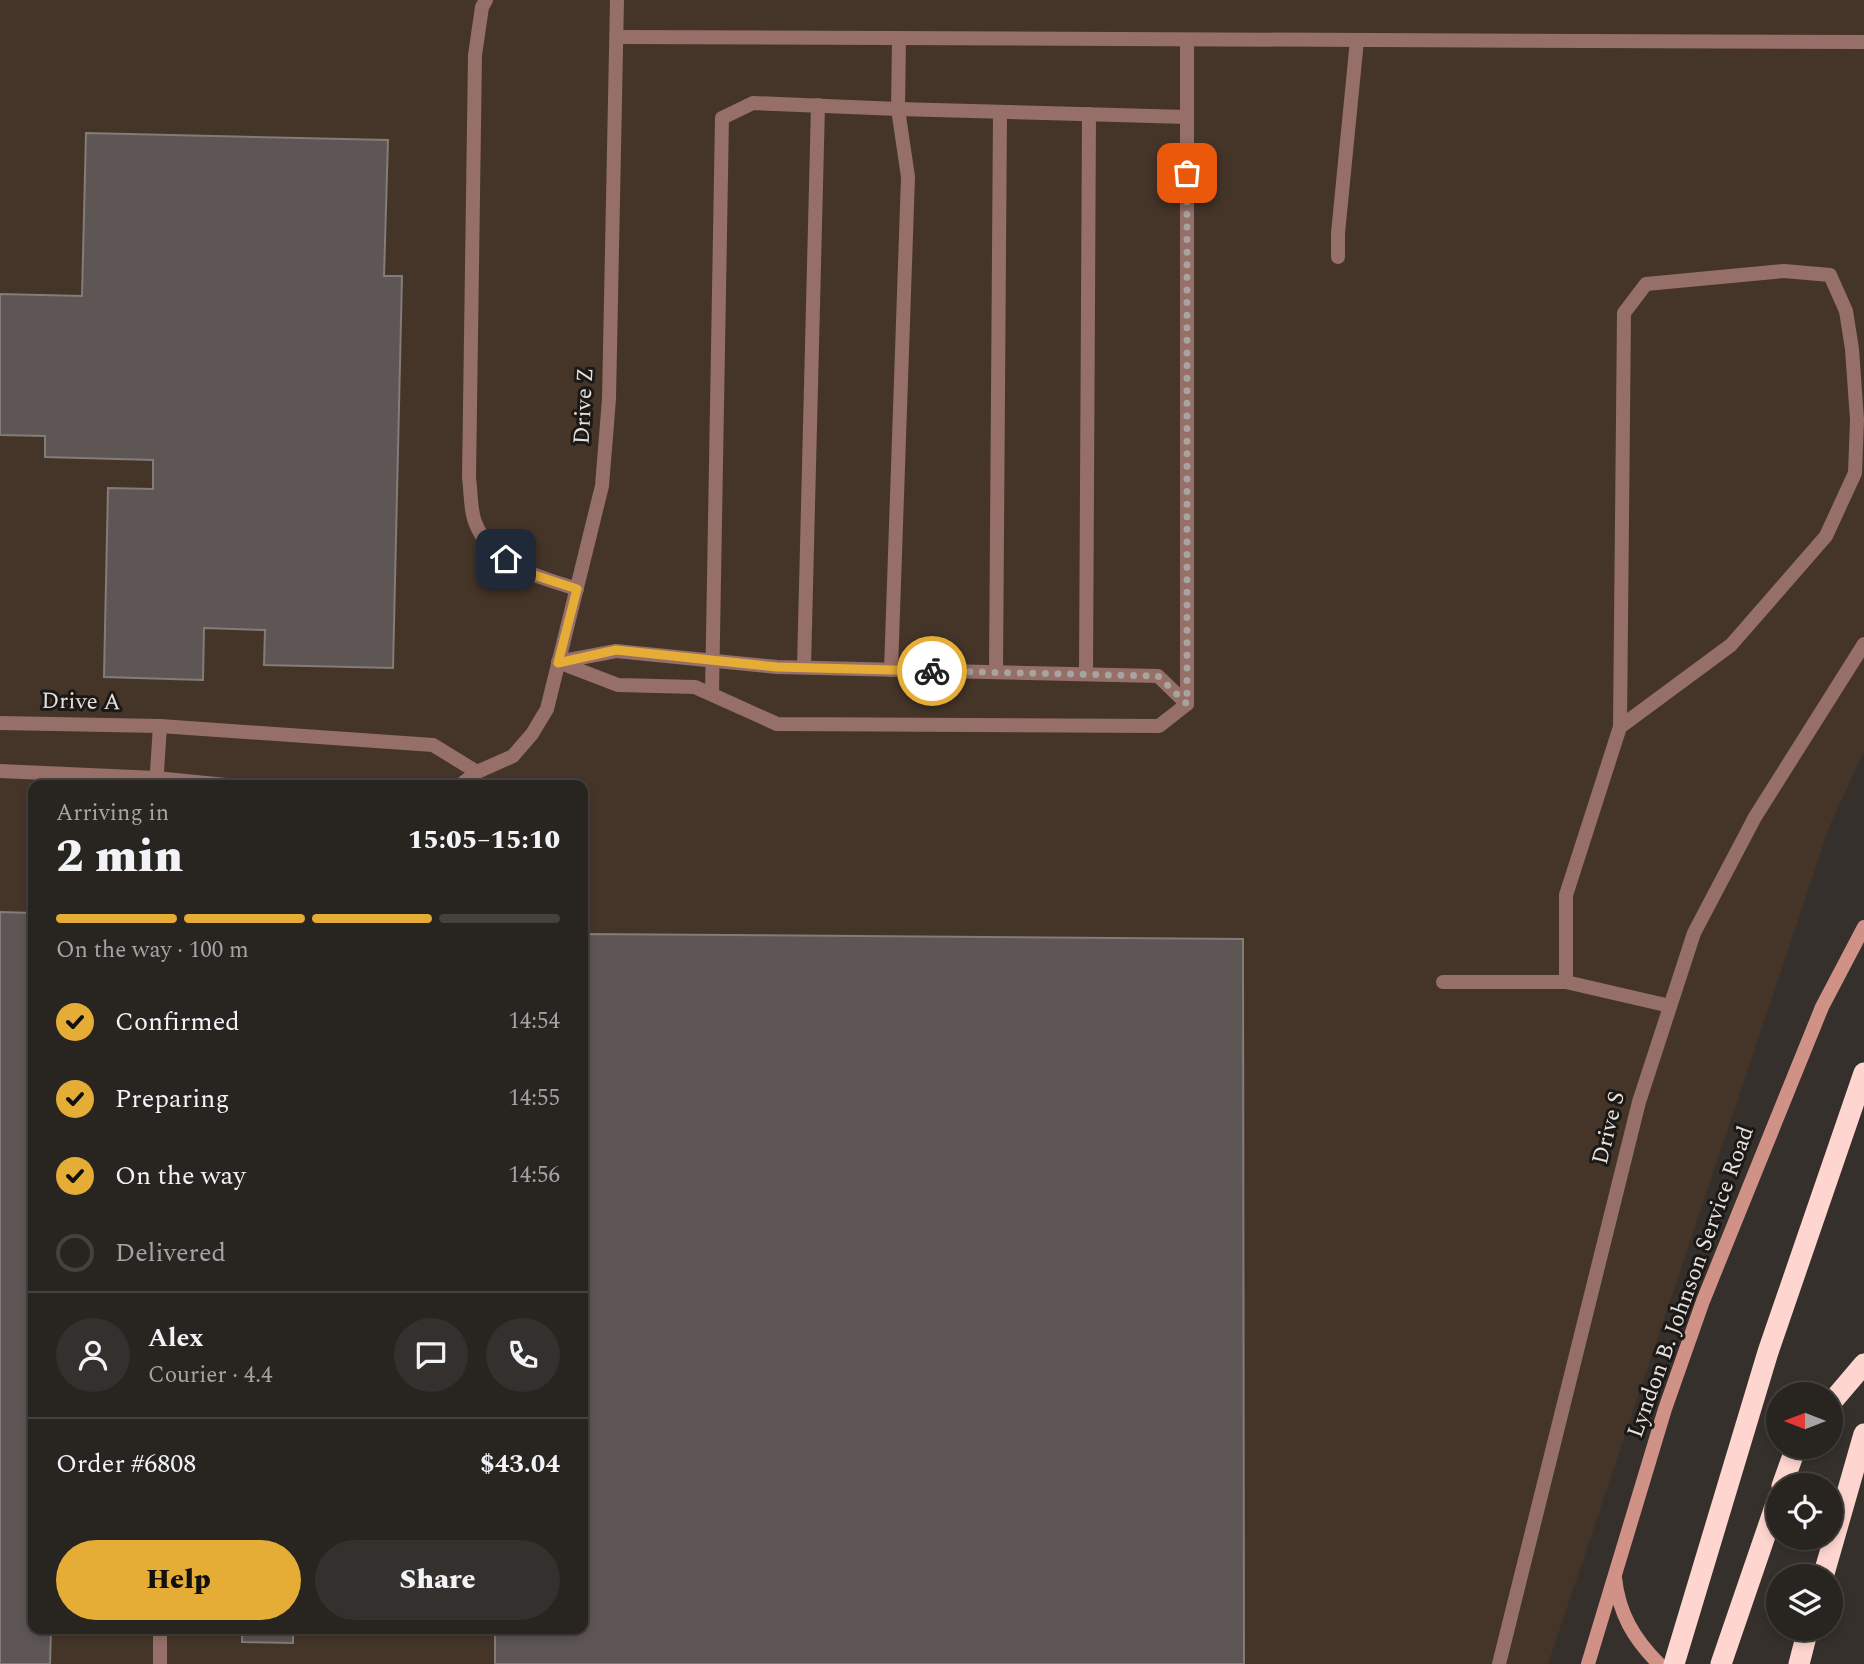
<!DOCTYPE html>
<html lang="en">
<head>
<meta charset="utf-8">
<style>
	body { margin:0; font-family:Spectral,serif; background:#34302d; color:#f1f3f6; height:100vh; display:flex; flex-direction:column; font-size:26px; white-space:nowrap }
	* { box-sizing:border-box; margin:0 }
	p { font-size:23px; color:#a5a4a5 }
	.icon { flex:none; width:38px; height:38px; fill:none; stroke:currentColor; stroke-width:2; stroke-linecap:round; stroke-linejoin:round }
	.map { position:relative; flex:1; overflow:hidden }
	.sheet { position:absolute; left:28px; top:780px; width:560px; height:854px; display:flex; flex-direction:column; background:#282420; border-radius:14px; box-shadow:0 4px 10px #0003,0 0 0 2px #44413e }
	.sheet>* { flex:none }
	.needle { width:46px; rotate:270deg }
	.buttons { position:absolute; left:1766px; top:1382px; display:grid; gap:14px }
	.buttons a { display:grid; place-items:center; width:77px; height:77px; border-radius:50%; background:#282420; box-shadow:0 4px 10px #0003,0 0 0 2px #44413e; font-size:35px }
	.pin { position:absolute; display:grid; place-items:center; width:60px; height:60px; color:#fff; margin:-30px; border-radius:14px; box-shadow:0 4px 10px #0006 }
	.courier { position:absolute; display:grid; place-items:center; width:70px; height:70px; margin:-35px; border:5px solid #e5ad35; border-radius:50%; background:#fff; color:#222; box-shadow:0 2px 9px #0007 }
	.summary em { font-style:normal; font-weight:800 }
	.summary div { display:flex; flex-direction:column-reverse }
	.summary { display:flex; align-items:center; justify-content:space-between; height:119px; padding:0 28px }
	h1 { font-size:46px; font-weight:800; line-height:52px }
	.bar { display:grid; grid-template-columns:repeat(4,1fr); gap:10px 7px; align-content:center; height:84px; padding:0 28px }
	.bar i { height:9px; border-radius:5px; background:#44413e }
	.bar .selected { background:#e5ad35 }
	.bar p { grid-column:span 4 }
	.line { display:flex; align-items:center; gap:18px; padding:0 28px; border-top:2px solid #44413e }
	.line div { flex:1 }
	.round { display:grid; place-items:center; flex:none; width:74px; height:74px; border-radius:37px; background:#34302d }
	ol { padding:0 28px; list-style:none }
	li { display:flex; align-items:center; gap:21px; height:77px }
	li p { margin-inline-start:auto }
	li .icon { padding:7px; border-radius:50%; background:#e5ad35; color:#111; stroke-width:4 }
	li:last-child { color:#a5a4a5 }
	li i { width:38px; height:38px; border:4px solid #44413e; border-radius:50% }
	.action { display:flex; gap:14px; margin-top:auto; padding:14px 28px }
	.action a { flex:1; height:80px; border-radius:42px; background:#e5ad35; color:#111; font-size:28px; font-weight:800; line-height:80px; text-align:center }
	.action a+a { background:#34302d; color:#f1f3f6 }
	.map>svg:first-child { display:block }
	.industrial { fill:#453529; fill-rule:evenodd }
	.building { fill:#5e5654; stroke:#847c79; stroke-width:2 }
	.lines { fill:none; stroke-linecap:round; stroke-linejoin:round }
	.lane { stroke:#966f69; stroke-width:14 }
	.secondary { stroke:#d09287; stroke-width:14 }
	.highway { stroke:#fed6cf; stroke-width:21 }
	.done { stroke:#a7a39f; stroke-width:7; stroke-dasharray:0 12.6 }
	.route { stroke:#e5ad35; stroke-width:9 }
	.labels { text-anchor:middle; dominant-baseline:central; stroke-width:6; stroke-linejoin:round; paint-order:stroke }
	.street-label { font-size:23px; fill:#e5e1de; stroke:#1b1816 }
</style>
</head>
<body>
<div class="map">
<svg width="1864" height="1664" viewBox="0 0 1864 1664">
	<rect width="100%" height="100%" fill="#35302b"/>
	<path class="industrial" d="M0 0H1864V752L1830 825 1548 1664H0ZM33 786H583V1629H33Z"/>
	<g class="building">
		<polygon points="86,133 388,140 384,276 402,276 393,668 264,665 265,630 204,628 203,680 104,677 108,488 153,489 153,460 45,457 45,436 0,435 0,294 82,296"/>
		<polygon points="0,912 33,913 33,1629 51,1629 50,1664 0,1664"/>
		<polygon points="583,934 1243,939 1244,1664 495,1664 495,1629 583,1629"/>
		<polygon points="242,1629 293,1629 293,1643 242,1642"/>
	</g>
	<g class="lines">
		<g class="lane">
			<path d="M486 0 482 7 475 55 469 478C471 491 470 509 475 522 492 566 537 576 577 589"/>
			<polyline points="617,37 1864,42"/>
			<polyline points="1187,40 1187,704"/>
			<polyline points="1338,257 1338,233 1357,40"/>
			<polygon points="616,651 777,667 1158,676 1187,704 1159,726 777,724 695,687 618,685 558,662"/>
			<polyline points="804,667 818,105"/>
			<polyline points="891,670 908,177 898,109 1187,117"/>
			<polyline points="996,672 1000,112"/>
			<polyline points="1086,674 1089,114"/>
			<polyline points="712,694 722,118 753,103 898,109 899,38"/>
			<polyline points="0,723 160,726 433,745 477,772"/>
			<polyline points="1620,727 1731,645 1826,536 1855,473 1857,420 1852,349 1846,311 1830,275 1784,271 1646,284 1624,313 1620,727 1566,895 1566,982 1670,1006"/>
			<polyline points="0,771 156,778 236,786"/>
			<polyline points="156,786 160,726"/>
			<polyline points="459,786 477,772 513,756 532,734 547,709 602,486 609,399 617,0"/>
			<polyline points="1443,982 1566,982"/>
			<polyline points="160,1629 160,1664"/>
			<polyline points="1499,1664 1639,1102 1694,933 1755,817 1864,644"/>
		</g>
		<g class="secondary">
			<path d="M1615 1578C1619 1614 1634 1639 1659 1664"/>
			<polyline points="1588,1664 1665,1409 1703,1301 1822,1007 1864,927"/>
		</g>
		<g class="highway">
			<polyline points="1830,1404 1864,1364"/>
			<polyline points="1782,1486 1796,1447"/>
			<polyline points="1823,1577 1864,1434"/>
			<polyline points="1674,1664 1768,1352 1864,1073"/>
			<polyline points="1721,1664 1778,1498"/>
			<polyline points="1799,1664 1808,1629"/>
		</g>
	</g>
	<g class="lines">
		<polyline class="done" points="932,671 1158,676 1187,704 1187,173"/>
		<polyline class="route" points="506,559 522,571 577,589 558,663 616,650 777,667 932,671"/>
	</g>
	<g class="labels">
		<g class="street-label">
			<text transform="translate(584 406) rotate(-87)">Drive Z</text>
			<text transform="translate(81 702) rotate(1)">Drive A</text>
			<text transform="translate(1609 1128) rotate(-76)">Drive S</text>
			<text transform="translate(1691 1282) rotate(-70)">Lyndon B. Johnson Service Road</text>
		</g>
	</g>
</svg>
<div class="buttons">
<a><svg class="needle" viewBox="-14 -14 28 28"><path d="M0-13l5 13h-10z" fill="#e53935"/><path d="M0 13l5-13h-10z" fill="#a5a4a5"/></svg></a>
<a><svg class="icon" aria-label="locate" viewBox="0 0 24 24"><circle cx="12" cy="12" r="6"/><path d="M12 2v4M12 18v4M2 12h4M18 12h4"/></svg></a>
<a><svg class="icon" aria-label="layers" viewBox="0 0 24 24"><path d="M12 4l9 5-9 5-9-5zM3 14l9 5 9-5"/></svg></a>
</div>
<div class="pin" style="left:1187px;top:173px;background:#ea580c"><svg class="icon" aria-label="bag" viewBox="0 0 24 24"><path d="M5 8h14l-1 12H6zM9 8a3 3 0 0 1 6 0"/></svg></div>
<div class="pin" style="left:506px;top:559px;background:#1f2937"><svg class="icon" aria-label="home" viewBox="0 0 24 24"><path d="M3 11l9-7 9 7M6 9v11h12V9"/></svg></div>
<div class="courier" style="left:932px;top:671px"><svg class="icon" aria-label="bike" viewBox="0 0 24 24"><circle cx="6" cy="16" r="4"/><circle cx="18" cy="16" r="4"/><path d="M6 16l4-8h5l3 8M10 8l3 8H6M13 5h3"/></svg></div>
<section class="sheet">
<div class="summary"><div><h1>2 min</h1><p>Arriving in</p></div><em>15:05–15:10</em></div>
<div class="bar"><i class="selected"></i><i class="selected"></i><i class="selected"></i><i></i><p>On the way · 100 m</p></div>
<ol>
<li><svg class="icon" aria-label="check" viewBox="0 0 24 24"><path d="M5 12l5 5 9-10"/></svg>Confirmed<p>14:54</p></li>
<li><svg class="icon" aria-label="check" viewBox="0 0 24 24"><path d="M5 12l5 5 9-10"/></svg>Preparing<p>14:55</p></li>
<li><svg class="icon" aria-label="check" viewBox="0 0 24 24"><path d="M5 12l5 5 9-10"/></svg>On the way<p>14:56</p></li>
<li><i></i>Delivered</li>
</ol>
<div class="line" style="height:126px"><a class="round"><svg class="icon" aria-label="person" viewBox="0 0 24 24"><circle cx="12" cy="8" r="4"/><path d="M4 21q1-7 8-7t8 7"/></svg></a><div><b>Alex</b><p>Courier · 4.4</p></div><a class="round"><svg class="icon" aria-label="chat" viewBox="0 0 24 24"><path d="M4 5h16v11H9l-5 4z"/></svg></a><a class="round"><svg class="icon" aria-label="phone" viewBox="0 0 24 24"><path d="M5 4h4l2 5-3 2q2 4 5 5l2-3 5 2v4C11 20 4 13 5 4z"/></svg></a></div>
<div class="line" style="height:91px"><div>Order #6808</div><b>$43.04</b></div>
<div class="action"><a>Help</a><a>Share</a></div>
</section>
</div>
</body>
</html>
